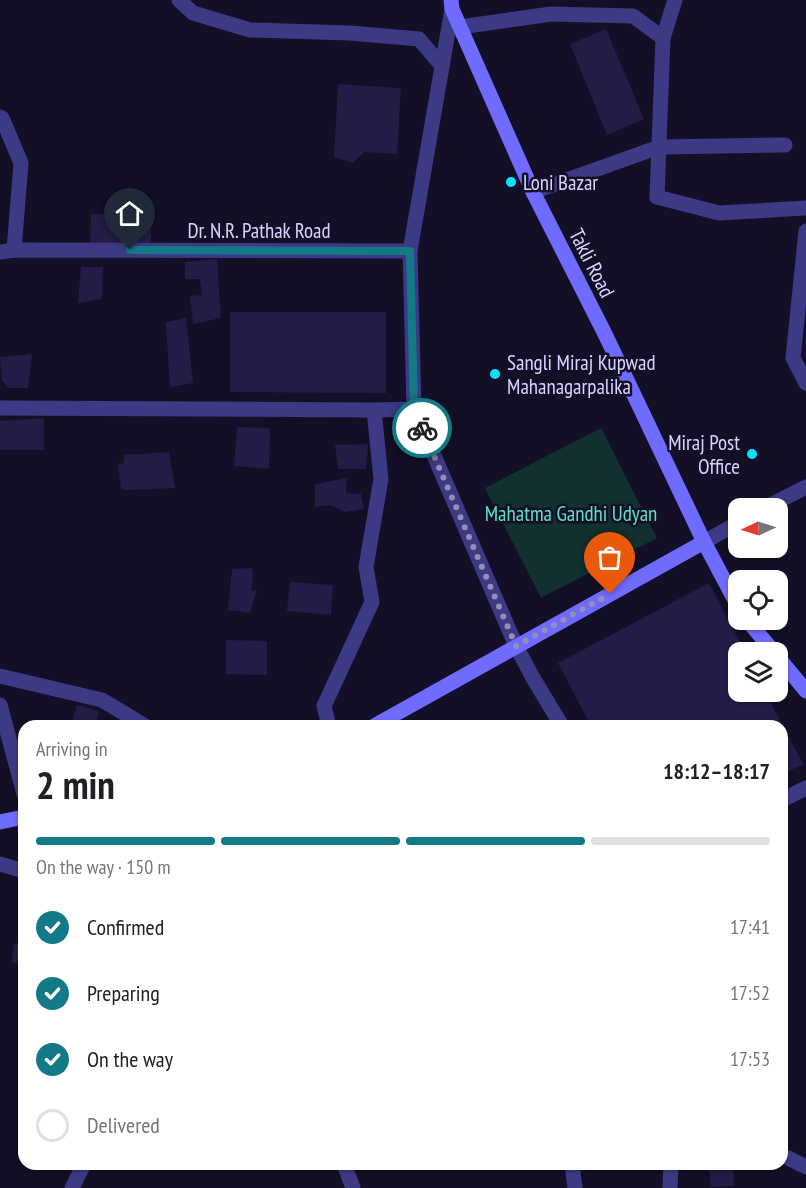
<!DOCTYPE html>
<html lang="en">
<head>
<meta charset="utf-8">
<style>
	body { margin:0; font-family:"PT Sans Narrow",sans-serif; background:#f6f6f6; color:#202124; height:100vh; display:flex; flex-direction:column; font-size:22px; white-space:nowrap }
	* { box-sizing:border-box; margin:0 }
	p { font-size:20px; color:#757577 }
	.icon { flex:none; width:33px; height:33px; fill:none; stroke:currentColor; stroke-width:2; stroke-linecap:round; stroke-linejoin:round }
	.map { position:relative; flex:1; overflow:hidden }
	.sheet { position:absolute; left:18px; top:720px; width:770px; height:450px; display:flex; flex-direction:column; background:#fff; border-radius:18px; box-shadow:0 2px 4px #0004 }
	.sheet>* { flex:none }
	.needle { width:39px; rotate:266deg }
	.buttons { position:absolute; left:728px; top:498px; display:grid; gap:12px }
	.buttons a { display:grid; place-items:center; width:60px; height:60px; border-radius:12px; background:#fff; box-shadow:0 2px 4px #0004; font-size:30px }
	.pin { position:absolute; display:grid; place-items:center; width:51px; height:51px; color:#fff; margin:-62px -26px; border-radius:50% 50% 50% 0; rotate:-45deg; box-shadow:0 0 6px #0007 }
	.pin .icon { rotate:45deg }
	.courier { position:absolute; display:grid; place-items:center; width:60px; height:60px; margin:-30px; border:4px solid #127987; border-radius:50%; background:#fff; color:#222; box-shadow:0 2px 8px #0007 }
	.headline em { font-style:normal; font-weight:800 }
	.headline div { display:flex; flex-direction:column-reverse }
	.headline { display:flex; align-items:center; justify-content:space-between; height:102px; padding:0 18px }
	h1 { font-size:39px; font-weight:800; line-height:45px }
	.bar { display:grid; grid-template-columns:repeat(4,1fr); gap:9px 6px; align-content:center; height:72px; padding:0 18px }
	.bar i { height:8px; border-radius:4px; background:#e0e0e0 }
	.bar .active { background:#127987 }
	.bar p { grid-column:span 4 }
	ol { padding:0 18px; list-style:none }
	li { display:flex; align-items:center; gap:18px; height:66px }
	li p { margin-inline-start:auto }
	li .icon { padding:6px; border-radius:50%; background:#127987; color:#fff; stroke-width:4 }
	li:last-child { color:#757577 }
	li i { width:33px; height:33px; border:3px solid #e0e0e0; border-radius:50% }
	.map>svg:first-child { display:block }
	.green { fill:#12302f }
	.building { fill:#241b47 }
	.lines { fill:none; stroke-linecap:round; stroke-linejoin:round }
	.street { stroke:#3d3a85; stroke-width:15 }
	.secondary { stroke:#6f6bff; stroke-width:15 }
	.done { stroke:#948fb3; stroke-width:6; stroke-dasharray:0 10.8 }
	.route { stroke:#127987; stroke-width:8 }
	.poi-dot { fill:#00e5ff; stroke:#130f26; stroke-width:2 }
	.labels { text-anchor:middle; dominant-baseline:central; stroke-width:5; stroke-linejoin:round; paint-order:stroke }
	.poi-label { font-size:21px; fill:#d9d4ff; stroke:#130f26; text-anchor:start }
	.street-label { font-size:21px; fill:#d9d4ff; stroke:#130f26 }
	.park-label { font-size:21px; fill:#5fe0c0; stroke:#130f26 }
</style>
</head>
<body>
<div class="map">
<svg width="806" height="1188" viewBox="0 0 806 1188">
	<rect width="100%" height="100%" fill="#130f26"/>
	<polygon class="green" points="601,428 657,538 541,598 485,488"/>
	<g class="building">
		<polygon points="606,29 644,119 607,135 570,44"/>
		<polygon points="338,84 401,88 397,154 364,152 353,163 334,157"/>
		<polygon points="91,214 151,215 151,244 90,243"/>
		<polygon points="217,259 221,318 193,324 190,296 202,295 200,279 185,279 185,262"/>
		<polygon points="81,267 103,267 102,299 78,303"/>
		<polygon points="230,312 386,312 386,393 230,392"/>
		<polygon points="186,318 193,383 170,387 166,322"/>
		<polygon points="32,354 28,388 9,388 2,380 0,357"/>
		<polygon points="44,418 44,450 0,450 0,421"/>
		<polygon points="237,427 270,428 269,469 234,466"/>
		<polygon points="368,444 366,469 338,469 335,445"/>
		<polygon points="169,452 175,488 127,490 121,489 118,464 124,463 124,455"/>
		<polygon points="347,478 346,493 361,494 364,509 345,512 330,505 315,507 315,484"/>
		<polygon points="252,568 253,575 251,591 257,590 250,613 228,610 232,569"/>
		<polygon points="290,582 333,585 331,615 287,611"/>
		<polygon points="709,583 745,652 738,652 738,692 765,692 803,764 782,775 782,726 591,726 558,663"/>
		<polygon points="226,640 267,641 267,675 226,674"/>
		<polygon points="77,705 99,711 95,726 71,726"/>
		<polygon points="14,943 24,945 24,964 12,963"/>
		<polygon points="709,1164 733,1164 734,1186 711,1187"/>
	</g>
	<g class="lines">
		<g class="street">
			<polyline points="179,0 193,13 250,30 350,33 419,39 442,66"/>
			<polyline points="460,27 551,14 633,16 663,38 657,197 719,213 806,208"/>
			<polyline points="663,38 675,0"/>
			<polyline points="0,117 2,118 21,163 14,250"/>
			<polyline points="533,192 659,147 785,145"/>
			<polyline points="806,231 793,358 806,383"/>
			<polyline points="0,252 14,250 410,251"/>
			<polyline points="0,408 374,410 414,409 516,646 533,678 562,726"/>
			<polyline points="414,409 410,251 452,9"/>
			<polyline points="765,508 806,487"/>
			<polyline points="704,542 738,523"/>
			<polyline points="0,676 102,700 145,726"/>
			<polyline points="0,705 24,794"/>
			<polyline points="329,726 324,706 372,602 366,567 381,479 374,410"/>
			<polyline points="782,800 806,788"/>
			<polyline points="0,864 24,871"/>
			<polyline points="782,1155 806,1167"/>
			<polyline points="344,1164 353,1188"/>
			<polyline points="572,1164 575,1188"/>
			<polyline points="72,1188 84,1164"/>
			<polyline points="670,1188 671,1164"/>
		</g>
		<g class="secondary">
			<polyline points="451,0 452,9 533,192 605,334 704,542 738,606"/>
			<polyline points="747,620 774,652"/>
			<polyline points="777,656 806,691"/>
			<polyline points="374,726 704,542"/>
			<polyline points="0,822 24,817"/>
		</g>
	</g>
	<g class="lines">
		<polyline class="done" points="422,428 516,646 610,594"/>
		<polyline class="route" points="130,250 410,251 414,409 422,428"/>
	</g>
	<g class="poi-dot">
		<circle cx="511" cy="182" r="6"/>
		<circle cx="495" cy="374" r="6"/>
		<circle cx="752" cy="454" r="6"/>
	</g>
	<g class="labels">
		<g class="poi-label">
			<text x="523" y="182">Loni Bazar</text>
			<text x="507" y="362">Sangli Miraj Kupwad<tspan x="507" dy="24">Mahanagarpalika</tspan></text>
			<text x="740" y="442" text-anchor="end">Miraj Post<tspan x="740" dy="24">Office</tspan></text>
		</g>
		<g class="street-label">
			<text x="259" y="230">Dr. N.R. Pathak Road</text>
			<text transform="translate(592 263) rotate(63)">Takli Road</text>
		</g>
		<g class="park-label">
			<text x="571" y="513">Mahatma Gandhi Udyan</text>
		</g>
	</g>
</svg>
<div class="buttons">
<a><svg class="needle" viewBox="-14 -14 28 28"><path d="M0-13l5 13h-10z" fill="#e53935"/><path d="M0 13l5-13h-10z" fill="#757577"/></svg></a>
<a><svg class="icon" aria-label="locate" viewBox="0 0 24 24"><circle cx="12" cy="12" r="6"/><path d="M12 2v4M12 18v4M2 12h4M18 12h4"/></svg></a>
<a><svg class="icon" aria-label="layers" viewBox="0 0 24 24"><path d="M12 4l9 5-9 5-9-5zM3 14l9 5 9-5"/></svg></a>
</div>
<div class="pin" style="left:610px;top:594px;background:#ea580c"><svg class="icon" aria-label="bag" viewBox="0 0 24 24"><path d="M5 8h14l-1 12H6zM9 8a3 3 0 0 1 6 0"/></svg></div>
<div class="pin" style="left:130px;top:250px;background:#1f2937"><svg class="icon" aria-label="home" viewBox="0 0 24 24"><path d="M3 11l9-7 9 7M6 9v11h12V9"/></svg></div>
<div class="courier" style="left:422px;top:428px"><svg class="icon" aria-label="bike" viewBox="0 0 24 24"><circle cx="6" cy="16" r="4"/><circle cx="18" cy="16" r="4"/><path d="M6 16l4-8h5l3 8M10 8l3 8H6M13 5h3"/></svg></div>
<section class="sheet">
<div class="headline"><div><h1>2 min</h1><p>Arriving in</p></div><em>18:12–18:17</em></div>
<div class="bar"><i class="active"></i><i class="active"></i><i class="active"></i><i></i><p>On the way · 150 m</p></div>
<ol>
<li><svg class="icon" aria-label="check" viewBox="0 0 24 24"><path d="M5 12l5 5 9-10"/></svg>Confirmed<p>17:41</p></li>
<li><svg class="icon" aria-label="check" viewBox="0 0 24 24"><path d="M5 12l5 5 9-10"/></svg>Preparing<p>17:52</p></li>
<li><svg class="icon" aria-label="check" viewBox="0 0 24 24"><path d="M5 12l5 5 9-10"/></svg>On the way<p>17:53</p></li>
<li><i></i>Delivered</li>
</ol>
</section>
</div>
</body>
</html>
